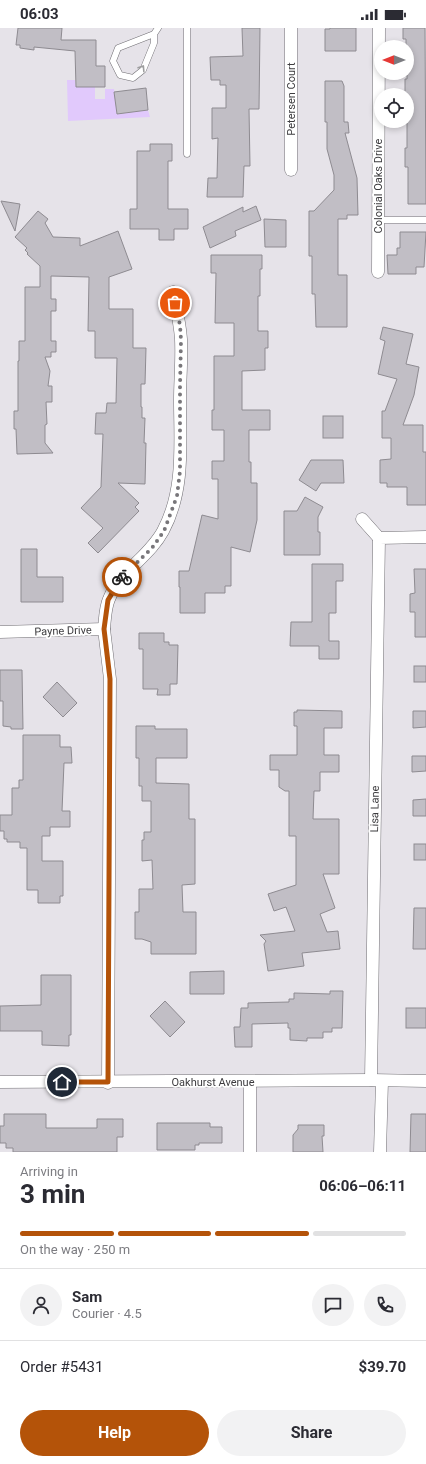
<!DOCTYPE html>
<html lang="en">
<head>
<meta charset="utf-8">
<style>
	body { margin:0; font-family:Roboto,sans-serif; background:#f2f2f3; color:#2b2b33; height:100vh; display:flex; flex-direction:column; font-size:15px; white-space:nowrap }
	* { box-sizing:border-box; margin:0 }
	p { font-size:13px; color:#7c7c81 }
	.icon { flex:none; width:22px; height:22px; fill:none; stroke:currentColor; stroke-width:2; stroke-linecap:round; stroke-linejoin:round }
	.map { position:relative; height:1124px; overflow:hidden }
	.details { display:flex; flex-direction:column; background:#fff; flex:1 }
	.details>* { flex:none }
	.needle { width:26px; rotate:270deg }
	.fabs { position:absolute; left:374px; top:12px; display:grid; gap:8px }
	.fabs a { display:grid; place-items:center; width:40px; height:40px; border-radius:50%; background:#fff; box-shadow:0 2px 6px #0003; font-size:20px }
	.pin { position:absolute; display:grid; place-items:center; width:34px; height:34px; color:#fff; margin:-17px; border:2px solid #fff; border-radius:50%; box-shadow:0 1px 4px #0007 }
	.courier { position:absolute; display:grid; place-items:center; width:40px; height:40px; margin:-20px; border:3px solid #b45309; border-radius:50%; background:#fff; color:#222; box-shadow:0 1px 5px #0007 }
	.head em { font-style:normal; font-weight:700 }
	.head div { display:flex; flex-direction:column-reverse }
	.head { display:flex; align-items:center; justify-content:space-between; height:68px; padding:0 20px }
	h1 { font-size:26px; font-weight:700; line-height:30px }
	.bar { display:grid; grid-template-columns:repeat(4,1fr); gap:6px 4px; align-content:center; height:48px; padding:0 20px }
	.bar i { height:5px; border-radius:3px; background:#e1e1e2 }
	.bar .active { background:#b45309 }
	.bar p { grid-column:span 4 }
	.line { display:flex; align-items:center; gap:10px; padding:0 20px; border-top:1px solid #e1e1e2 }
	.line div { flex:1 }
	.round { display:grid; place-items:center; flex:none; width:42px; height:42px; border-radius:21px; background:#f2f2f3 }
	.primary-button { display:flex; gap:8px; margin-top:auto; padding:8px 20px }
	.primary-button a { flex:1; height:46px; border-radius:24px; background:#b45309; color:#fff; font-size:16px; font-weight:700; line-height:46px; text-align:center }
	.primary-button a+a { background:#f2f2f3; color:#2b2b33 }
	.status { display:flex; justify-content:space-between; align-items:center; height:28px; padding:0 20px; background:#fff; direction:ltr }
	.status svg { height:11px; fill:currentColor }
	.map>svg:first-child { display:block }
	.green { fill:#e1c9fc }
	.building { fill:#c1bec5; stroke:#8e8b91 }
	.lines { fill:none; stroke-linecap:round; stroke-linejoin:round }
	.lane-casing { stroke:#716f74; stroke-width:7 }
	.street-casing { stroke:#716f74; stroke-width:13 }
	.lane { stroke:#fff; stroke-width:6 }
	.street { stroke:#fff; stroke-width:12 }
	.oneway { stroke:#9e9e9f }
	.done { stroke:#78767a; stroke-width:4; stroke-dasharray:0 7.2 }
	.route { stroke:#b45309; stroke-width:5 }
	.labels { text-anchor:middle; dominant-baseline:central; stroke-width:3.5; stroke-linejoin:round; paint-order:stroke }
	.street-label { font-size:11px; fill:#3d3c3f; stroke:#fff }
</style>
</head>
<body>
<div class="status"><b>06:03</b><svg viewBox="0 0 49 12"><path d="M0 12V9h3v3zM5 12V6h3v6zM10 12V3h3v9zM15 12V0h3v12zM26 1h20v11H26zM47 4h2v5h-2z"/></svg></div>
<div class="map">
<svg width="426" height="1124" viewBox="0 0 426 1124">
	<rect width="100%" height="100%" fill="#e6e3e9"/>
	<polygon class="green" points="67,52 75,52 76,59 95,59 95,71 105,71 105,61 114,61 117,86 148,82 150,89 68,93"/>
	<g class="building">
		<polygon points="18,0 62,0 61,12 96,12 96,38 105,38 105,59 76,59 75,23 34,19 34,22 20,20 20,17 16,17"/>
		<polygon points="242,0 260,0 259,81 249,81 250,138 244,138 243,169 207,169 208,150 217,150 218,110 212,111 212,80 226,80 226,57 220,57 220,52 211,52 210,29 243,28"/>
		<polygon points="330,0 356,0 356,23 325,23 325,1 330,1"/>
		<polygon points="403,0 425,0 426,176 408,176 408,139 405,139 405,120 407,120 407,67 405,67 405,51 407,51 407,19 406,19 406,11 403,11"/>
		<polygon points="325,53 342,53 344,58 344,94 348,94 349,105 345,105 357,150 358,187 347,187 347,191 338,191 338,247 347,247 347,299 316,299 315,266 312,266 312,228 309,228 309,183 314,183 334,162 334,147 327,121 327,94 325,94"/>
		<polygon points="146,60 148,82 117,86 114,64"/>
		<polygon points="150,116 172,116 172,133 168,133 168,181 188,181 188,201 174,201 174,212 159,212 159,201 130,201 130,181 137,181 137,123 150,123"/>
		<polygon points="1,173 20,176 15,203"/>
		<polygon points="256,178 261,192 235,203 236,208 210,220 203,199 243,179 243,184"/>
		<polygon points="38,183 48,191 45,195 53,209 80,210 80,218 118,203 132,241 109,249 109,281 133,281 133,320 146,320 145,356 141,356 141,379 142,379 142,390 145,390 144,415 146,415 145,456 118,455 139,475 135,479 139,483 98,525 88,515 103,500 81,480 101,459 103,406 95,406 96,385 106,385 107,375 116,375 117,330 95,330 95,303 88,303 89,249 51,248 51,271 56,271 56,283 51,283 51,313 56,313 56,324 51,324 51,329 45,329 50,343 48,358 52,358 52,374 46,374 47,396 45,397 45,415 53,425 17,426 16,401 14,401 14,383 18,383 18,333 19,333 19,313 25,313 25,259 40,259 40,238 27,226 28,225 25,222 27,220 15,209"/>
		<polygon points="264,191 286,192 286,219 265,219"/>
		<polygon points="400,204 426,204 424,239 416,239 416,246 388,246 387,227 397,227 397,220 400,220"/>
		<polygon points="211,227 262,227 262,241 260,241 260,268 258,268 258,303 268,303 268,320 265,320 265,342 242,343 242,382 270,382 270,402 249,402 249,434 251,434 251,455 257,455 257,492 250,524 231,519 231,558 225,558 225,565 205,565 205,585 180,585 180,559 179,559 179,543 189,543 202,487 218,491 218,451 212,451 212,433 224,433 224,402 212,402 212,382 214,382 214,328 234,328 234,295 215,295 216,245 211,245"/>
		<polygon points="383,299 413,306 406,336 419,339 414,367 403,397 423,397 423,424 426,424 426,477 407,477 407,459 387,459 387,455 380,455 380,432 391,431 391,410 382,410 382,383 385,383 397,351 378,346 385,313 380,311"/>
		<rect x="323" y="388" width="20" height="22"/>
		<polygon points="311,432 343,432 344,455 321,455 316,463 299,452"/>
		<polygon points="305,469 323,479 318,489 318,504 320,504 320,527 284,527 284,483 297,483"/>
		<polygon points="21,521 37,521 37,549 63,549 63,574 21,574"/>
		<polygon points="312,536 343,536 343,553 336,553 336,585 329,585 329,613 339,613 339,631 319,631 319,618 290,618 291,594 312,594"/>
		<polygon points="414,541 426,541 426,609 415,609 415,584 410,584 410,566 415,565"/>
		<polygon points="139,605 164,605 164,614 169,614 169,617 178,617 177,656 170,656 170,667 157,667 158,661 143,661 143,621 139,621"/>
		<rect x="414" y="638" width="12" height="16"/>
		<polygon points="0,642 22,642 23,701 11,701 11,699 3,698 3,673 0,673"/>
		<polygon points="57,654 77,675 63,689 43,669"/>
		<polygon points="297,682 342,683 342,700 324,700 324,727 339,727 339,744 320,744 320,763 314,763 313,791 339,791 339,846 323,846 335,880 320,886 327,904 338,903 340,921 302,925 304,938 268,943 264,916 266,913 260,907 295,903 286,879 274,883 268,866 296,857 296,808 289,808 289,763 285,763 279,759 279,742 270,742 270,727 297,727 297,698 294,698 294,684 297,684"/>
		<polygon points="413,683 426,683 426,699 413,700"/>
		<polygon points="136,698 155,698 155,701 187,701 187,730 156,730 156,755 189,756 189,791 195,791 195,856 182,857 183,884 196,884 196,926 151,926 151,914 142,911 135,911 135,884 139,884 139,861 153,861 152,832 142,833 142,812 144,812 144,804 151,804 151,773 142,773 142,758 139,758 139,730 136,730"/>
		<polygon points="23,707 60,707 60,719 71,719 72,735 64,735 62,783 70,783 70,799 50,799 50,808 42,808 42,833 63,833 63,868 60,868 60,875 38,875 38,862 27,862 27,820 20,820 20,814 7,814 7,811 4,811 4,803 0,803 0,787 12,787 12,760 19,760 19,752 23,752"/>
		<polygon points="412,728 426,728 426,743 412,744"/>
		<polygon points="426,771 426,788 413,788 413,772"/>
		<rect x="414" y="816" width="12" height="16"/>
		<polygon points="414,880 426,880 426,921 413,921"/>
		<polygon points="224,943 224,966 190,966 190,944"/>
		<polygon points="41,947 71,947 71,1007 69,1007 69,1018 42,1017 42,1003 0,1003 0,978 41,977"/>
		<polygon points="330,963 343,963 342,1000 332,1000 332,1004 323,1004 323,1010 307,1010 307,1013 290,1012 290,1000 288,1000 288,995 252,996 252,1019 235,1019 234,999 240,999 241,980 248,980 248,975 289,974 289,971 294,971 294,965 330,966"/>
		<polygon points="165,973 185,994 170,1009 150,988"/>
		<rect x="406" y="980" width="20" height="20"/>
		<polygon points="4,1086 46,1086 46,1100 97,1100 97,1091 123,1091 123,1109 117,1109 117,1124 13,1124 13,1120 6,1120 6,1115 0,1115 0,1098 4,1098"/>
		<polygon points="411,1086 426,1086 426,1124 410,1124"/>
		<polygon points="157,1095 210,1095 210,1099 222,1099 222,1115 199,1115 199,1117 195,1117 195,1122 157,1122"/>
		<polygon points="298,1097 324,1097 324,1108 322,1108 323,1124 293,1124 293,1107 298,1101"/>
	</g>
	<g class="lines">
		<defs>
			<g id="lane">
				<polyline points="187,0 187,126"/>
				<polyline points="154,6 118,20 113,33 120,47 133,50 143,42 154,15 154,6 158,0"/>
				<polyline points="378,192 426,192"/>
			</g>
			<g id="street">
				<polyline points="291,0 291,142"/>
				<polyline points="378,244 379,0"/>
				<polyline points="362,491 379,510"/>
				<path d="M104 601C105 592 105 580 109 571 120 543 149 529 163 503 185 462 180 416 180 372 180 352 182 332 181 311 180 295 176 279 173 264"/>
				<polyline points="0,604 104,601 110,651 108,1055"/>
				<polyline points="371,1052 379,510 426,509"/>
				<polyline points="0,1054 371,1052 426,1053"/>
				<polyline points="250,1124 250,1053"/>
				<polyline points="380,1124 382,1053"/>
			</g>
		</defs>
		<use href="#lane" class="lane-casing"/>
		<use href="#street" class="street-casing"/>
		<use href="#lane" class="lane"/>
		<use href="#street" class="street"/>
	</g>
	<defs><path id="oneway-chevron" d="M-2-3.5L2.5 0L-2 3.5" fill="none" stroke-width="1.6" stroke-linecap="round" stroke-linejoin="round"/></defs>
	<use class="oneway" href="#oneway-chevron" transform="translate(142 40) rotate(-57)"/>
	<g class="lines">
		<polyline class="done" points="122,549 152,520 164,503 177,468 180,443 180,359 181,312 180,297 175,275"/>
		<polyline class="route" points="62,1054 108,1054 110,651 104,601 108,572 122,549"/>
	</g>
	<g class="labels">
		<g class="street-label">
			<text transform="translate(291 71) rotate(-90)">Petersen Court</text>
			<text transform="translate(378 158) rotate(-90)">Colonial Oaks Drive</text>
			<text transform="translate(63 603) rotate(-2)">Payne Drive</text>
			<text transform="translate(375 781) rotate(-89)">Lisa Lane</text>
			<text x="213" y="1054">Oakhurst Avenue</text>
		</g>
	</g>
</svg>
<div class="fabs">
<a><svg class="needle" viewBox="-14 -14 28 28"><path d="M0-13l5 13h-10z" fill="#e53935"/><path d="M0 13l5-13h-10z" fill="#7c7c81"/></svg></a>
<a><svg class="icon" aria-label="locate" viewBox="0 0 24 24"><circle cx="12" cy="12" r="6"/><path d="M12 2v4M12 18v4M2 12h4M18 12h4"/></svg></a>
</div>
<div class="pin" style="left:175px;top:275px;background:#ea580c"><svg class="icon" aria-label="bag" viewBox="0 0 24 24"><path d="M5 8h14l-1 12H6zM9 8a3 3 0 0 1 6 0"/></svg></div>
<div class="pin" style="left:62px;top:1054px;background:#1f2937"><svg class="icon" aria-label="home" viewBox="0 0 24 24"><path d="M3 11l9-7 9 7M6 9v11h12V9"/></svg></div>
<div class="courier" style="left:122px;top:549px"><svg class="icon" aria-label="bike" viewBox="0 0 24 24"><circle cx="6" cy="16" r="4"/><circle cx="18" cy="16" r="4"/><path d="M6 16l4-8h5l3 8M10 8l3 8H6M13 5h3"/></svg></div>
</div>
<section class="details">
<div class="head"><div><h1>3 min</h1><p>Arriving in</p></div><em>06:06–06:11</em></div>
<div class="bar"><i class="active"></i><i class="active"></i><i class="active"></i><i></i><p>On the way · 250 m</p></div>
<div class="line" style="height:72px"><a class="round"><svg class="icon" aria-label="person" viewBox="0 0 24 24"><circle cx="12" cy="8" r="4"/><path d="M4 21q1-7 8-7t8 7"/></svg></a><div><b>Sam</b><p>Courier · 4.5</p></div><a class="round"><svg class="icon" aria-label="chat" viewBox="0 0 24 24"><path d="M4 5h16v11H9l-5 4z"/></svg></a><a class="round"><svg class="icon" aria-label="phone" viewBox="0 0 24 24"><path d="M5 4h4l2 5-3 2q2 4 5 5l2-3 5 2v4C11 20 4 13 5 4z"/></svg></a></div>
<div class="line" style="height:52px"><div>Order #5431</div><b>$39.70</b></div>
<div class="primary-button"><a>Help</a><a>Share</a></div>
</section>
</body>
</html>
